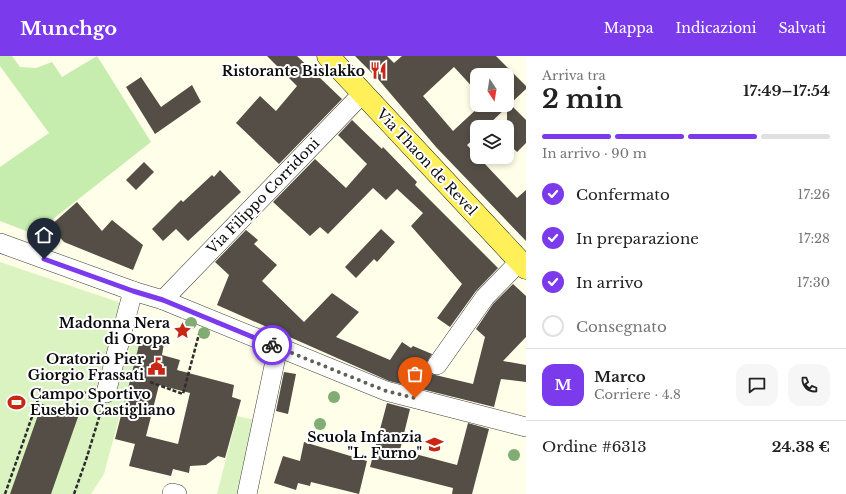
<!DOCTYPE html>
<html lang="it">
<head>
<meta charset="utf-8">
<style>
	body { margin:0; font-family:"Libre Baskerville",serif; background:#f6f6f6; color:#222; height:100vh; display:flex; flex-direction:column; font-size:15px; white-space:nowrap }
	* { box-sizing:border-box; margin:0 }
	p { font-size:13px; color:#767676 }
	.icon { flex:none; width:22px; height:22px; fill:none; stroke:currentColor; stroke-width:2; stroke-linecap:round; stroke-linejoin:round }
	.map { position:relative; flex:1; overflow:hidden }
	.drawer { display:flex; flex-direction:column; background:#fff; width:320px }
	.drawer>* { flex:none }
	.needle { width:26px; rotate:168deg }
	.tools { position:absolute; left:470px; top:12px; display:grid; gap:8px }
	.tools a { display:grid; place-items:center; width:44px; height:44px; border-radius:8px; background:#fff; box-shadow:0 2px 6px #0003; font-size:20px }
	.pin { position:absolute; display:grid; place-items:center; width:34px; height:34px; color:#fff; margin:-41px -17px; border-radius:50% 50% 50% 0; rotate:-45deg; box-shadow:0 0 4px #0007 }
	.pin .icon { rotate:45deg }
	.courier { position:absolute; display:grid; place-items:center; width:40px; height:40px; margin:-20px; border:3px solid #7c3aed; border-radius:50%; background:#fff; color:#222; box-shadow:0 1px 5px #0007 }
	.overview em { font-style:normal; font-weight:700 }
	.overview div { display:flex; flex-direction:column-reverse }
	.overview { display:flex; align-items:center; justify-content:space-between; height:68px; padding:0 16px }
	h1 { font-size:26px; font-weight:700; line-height:30px }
	.bar { display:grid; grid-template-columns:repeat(4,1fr); gap:6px 4px; align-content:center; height:48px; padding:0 16px }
	.bar i { height:5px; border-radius:3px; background:#e0e0e0 }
	.bar .current { background:#7c3aed }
	.bar p { grid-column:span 4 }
	.line { display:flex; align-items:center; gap:10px; padding:0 16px; border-top:1px solid #e0e0e0 }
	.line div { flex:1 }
	.round { display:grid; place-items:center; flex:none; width:42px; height:42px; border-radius:12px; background:#f6f6f6 }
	ol { padding:0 16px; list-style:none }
	li { display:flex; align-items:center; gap:12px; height:44px }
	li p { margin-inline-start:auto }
	li .icon { padding:4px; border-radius:50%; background:#7c3aed; color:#fff; stroke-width:4 }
	li:last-child { color:#767676 }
	li i { width:22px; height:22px; border:2px solid #e0e0e0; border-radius:50% }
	header { display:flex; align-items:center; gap:24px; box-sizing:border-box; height:56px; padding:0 20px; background:#7c3aed; color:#fff }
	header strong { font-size:19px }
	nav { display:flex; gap:22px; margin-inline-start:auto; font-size:14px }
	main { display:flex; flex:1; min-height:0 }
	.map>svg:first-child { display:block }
	.green { fill:#c6edae }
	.pitch { fill:#dbf3c1 }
	.building { fill:#544e46; fill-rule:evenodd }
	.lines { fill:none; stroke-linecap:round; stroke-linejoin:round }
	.minor-casing { stroke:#3e3e3e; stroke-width:20 }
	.major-casing { stroke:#1c1c1c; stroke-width:23 }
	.path { stroke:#2d2d2d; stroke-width:2.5; stroke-dasharray:4 2; stroke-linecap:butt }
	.minor { stroke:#fff; stroke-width:19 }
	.major { stroke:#ffef58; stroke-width:22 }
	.tree { fill:#81ac74 }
	.done { stroke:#606058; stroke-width:4; stroke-dasharray:0 7.2 }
	.route { stroke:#7c3aed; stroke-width:5 }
	.labels { text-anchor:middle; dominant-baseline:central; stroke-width:4; stroke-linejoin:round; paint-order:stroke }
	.poi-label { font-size:14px; font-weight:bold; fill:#0b0b0b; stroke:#fff; text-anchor:end }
	.street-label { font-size:14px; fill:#0b0b0b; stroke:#fff }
</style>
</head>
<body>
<header>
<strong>Munchgo</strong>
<nav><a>Mappa</a><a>Indicazioni</a><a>Salvati</a></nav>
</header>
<main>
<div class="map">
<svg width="526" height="438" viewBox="0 0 526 438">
	<rect width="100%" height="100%" fill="#fffee8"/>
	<polygon class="green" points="0,0 12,0 20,11 36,12 52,6 62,21 97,0 151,86 34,178 0,165 0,111 49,77 0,10"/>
	<g class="pitch">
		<polygon points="0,206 121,247 111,276 140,285 104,418 91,438 0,438"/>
		<polygon points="237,360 260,365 245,438 217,438"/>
	</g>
	<g class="building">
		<polygon points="267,0 297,0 342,43 279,108 236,67 260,40 276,55 297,30"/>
		<path d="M355 0H387L394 7 402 0H496L526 30V33L510 48 526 64V87L517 96 507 86V51L486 71H477V80L467 89 517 142 526 134V185L436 91 378 23ZM454 11 477 36V19H507V49H481L453 75 423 40Z"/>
		<polygon points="141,21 161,51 192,29 201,46 155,78 126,31"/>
		<polygon points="352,64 382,93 383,91 417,126 415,129 498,212 476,235 450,271 437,262 462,228 411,170 423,157 397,133 386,144 373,132 328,178 320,171 310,180 273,146 315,103 346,132 367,108 338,79"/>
		<polygon points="144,106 154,116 136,134 126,124"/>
		<polygon points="220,114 241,136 188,185 176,173 163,185 152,173 181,144 183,146 212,119 214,121"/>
		<polygon points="77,146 102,175 112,164 143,189 133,214 64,186 50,170"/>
		<polygon points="381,173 395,186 377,206 374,203 356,222 345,211"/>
		<polygon points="246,174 258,184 254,188 277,209 262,225 304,266 332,237 359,256 336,281 390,304 402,286 411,292 413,290 432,298 426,308 427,317 473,328 485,281 476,273 493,248 513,228 526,240 526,281 503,305 526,309 526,326 501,323 494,351 389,325 217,249 229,219 215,206"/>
		<path d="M141 281 164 287 162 299 180 304 177 314 234 329 232 341 241 344 225 402 218 400 206 409 190 410 189 417 173 413 171 420 129 410 135 388 115 383ZM159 329 190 337 178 388 146 380Z"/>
		<polygon points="284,316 296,318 288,358 276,355"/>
		<polygon points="387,347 410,353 400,394 457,409 468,367 489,373 472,438 452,438 453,432 370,411"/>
		<polygon points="42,348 78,361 51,438 10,438"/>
		<polygon points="304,386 367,405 359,438 311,426 310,430 298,427 296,434 274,427 283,400 300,405"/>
	</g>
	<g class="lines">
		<defs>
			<g id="minor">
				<polyline points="0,187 133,235 163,244 386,335 526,371"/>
				<polyline points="163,244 363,37"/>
				<polyline points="437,309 485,241 520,205"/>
				<polyline points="106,337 133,235"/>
				<polyline points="172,437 177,438"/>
				<polyline points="247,438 278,291"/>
			</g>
			<polyline id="major" points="328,0 526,212"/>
		</defs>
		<use href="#minor" class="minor-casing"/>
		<use href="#major" class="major-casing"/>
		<g class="path">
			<polyline points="150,326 183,338 199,278"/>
			<polyline points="5,438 41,335 89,337"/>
			<polyline points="74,438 86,404 101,355"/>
		</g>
		<use href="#minor" class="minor"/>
		<use href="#major" class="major"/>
	</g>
	<g class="tree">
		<circle cx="191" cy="267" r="6"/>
		<circle cx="204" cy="277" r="6"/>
		<circle cx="334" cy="341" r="6"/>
		<circle cx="320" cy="368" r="6"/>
		<circle cx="514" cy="399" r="6"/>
	</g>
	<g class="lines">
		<polyline class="done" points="272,289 386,335 415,342"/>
		<polyline class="route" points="44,203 133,235 163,244 272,289"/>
	</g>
	<defs>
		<symbol id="restaurant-bare" viewBox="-9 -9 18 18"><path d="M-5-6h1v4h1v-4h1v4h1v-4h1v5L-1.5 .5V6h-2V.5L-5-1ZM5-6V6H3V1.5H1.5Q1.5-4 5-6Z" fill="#c82715" stroke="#fff" stroke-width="2.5" paint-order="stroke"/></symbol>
		<symbol id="sight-bare" viewBox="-9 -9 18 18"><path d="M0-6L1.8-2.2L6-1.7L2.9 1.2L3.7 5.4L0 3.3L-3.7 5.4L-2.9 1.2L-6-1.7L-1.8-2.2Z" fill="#c82715" stroke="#fff" stroke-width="2.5" paint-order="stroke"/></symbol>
		<symbol id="civic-bare" viewBox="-9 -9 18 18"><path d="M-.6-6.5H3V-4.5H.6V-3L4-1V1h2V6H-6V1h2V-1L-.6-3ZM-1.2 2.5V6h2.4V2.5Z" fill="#c82715" stroke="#fff" stroke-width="2.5" paint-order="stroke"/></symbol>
		<symbol id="stadium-bare" viewBox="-9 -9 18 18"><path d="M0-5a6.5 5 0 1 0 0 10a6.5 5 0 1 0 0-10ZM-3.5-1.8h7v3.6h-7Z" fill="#c82715" stroke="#fff" stroke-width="2.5" paint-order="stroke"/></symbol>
		<symbol id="school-bare" viewBox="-9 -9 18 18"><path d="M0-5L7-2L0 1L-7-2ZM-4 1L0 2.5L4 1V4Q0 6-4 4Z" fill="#c82715" stroke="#fff" stroke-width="2.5" paint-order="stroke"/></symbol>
	</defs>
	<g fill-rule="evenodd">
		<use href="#restaurant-bare" x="366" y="2" width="25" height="25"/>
		<use href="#sight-bare" x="170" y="262" width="25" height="25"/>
		<use href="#civic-bare" x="144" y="298" width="25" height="25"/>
		<use href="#stadium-bare" x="4" y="334" width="25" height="25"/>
		<use href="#school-bare" x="422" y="376" width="25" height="25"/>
	</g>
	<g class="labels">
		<g class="poi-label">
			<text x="365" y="15">Ristorante Bislakko</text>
			<text x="170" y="267">Madonna Nera<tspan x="170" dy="16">di Oropa</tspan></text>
			<text x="144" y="303">Oratorio Pier<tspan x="144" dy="16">Giorgio Frassati</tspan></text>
			<text x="30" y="338" text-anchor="start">Campo Sportivo<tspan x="30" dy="16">Eusebio Castigliano</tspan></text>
			<text x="422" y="381">Scuola Infanzia<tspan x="422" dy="16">"L. Furno"</tspan></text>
		</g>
		<g class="street-label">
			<text transform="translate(427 106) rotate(47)">Via Thaon de Revel</text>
			<text transform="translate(263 140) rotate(-46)">Via Filippo Corridoni</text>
		</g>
	</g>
</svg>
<div class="tools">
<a><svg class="needle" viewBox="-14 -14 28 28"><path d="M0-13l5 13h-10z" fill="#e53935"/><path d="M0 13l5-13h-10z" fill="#767676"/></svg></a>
<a><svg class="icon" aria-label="layers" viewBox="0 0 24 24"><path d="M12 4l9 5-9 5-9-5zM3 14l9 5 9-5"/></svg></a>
</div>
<div class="pin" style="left:415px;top:342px;background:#ea580c"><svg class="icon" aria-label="bag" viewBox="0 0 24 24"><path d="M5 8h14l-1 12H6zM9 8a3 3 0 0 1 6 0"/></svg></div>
<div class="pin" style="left:44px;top:203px;background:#1f2937"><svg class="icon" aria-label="home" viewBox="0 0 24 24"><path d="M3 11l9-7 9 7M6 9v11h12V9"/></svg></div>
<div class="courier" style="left:272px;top:289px"><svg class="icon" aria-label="bike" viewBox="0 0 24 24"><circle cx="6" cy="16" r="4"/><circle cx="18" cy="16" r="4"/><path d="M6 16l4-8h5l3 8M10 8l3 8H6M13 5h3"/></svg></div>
</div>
<section class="drawer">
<div class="overview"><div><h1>2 min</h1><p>Arriva tra</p></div><em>17:49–17:54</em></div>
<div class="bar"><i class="current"></i><i class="current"></i><i class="current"></i><i></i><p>In arrivo · 90 m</p></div>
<ol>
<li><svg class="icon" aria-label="check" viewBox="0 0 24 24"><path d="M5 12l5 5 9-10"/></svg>Confermato<p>17:26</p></li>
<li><svg class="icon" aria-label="check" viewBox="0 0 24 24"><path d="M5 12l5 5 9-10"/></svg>In preparazione<p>17:28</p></li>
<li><svg class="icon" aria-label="check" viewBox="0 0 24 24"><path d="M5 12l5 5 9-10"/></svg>In arrivo<p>17:30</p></li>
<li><i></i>Consegnato</li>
</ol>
<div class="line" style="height:72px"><b class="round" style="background:#7c3aed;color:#fff">M</b><div><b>Marco</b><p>Corriere · 4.8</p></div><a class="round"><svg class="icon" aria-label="chat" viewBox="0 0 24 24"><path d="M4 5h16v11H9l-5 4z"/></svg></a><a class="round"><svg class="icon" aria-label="phone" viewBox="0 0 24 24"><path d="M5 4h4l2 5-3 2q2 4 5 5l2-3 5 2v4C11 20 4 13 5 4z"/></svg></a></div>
<div class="line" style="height:52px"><div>Ordine #6313</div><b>24.38 €</b></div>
</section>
</main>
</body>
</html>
